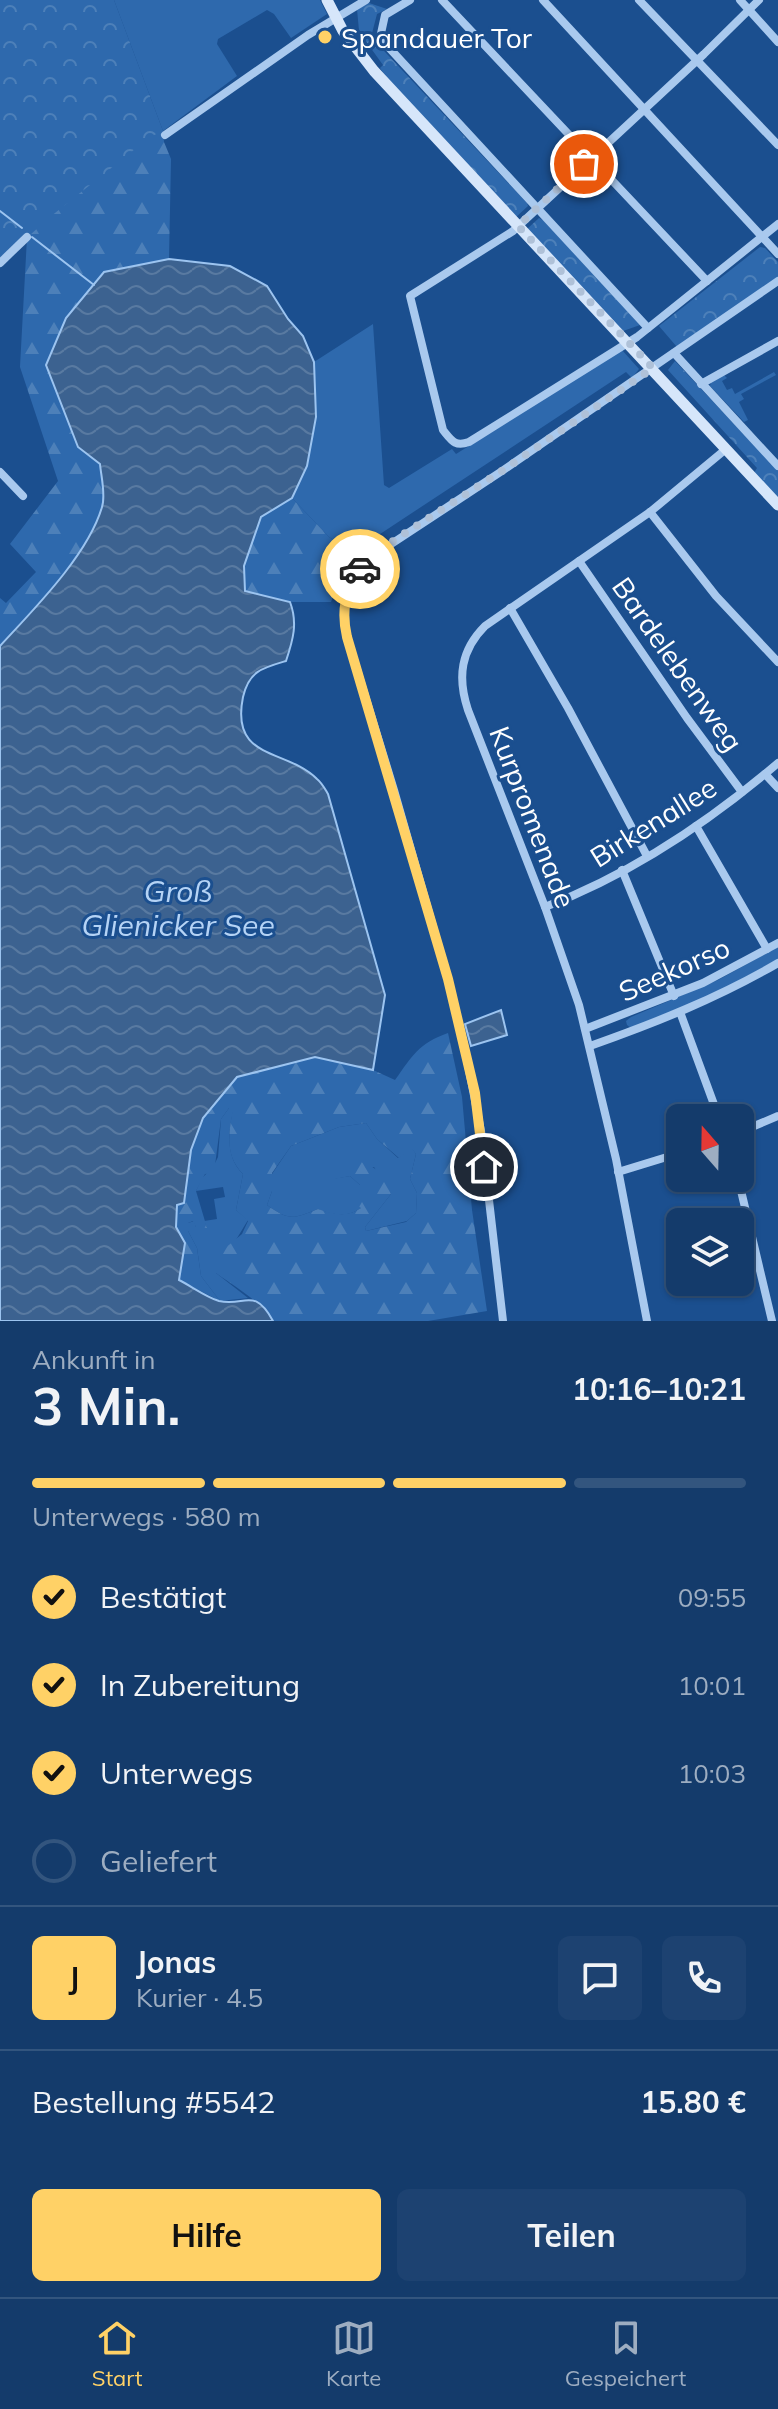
<!DOCTYPE html>
<html lang="de">
<head>
<meta charset="utf-8">
<style>
	body { margin:0; font-family:Mulish,sans-serif; background:#1d4271; color:#f1f3f6; height:100vh; display:flex; flex-direction:column; font-size:30px; white-space:nowrap }
	* { box-sizing:border-box; margin:0 }
	p { font-size:26px; color:#9dadc1 }
	.icon { flex:none; width:44px; height:44px; fill:none; stroke:currentColor; stroke-width:2; stroke-linecap:round; stroke-linejoin:round }
	.map { position:relative; height:1321px; overflow:hidden }
	.side { display:flex; flex-direction:column; background:#143b6b; flex:1 }
	.side>* { flex:none }
	.needle { width:52px; rotate:340deg }
	.buttons { position:absolute; left:666px; top:1104px; display:grid; gap:16px }
	.buttons a { display:grid; place-items:center; width:88px; height:88px; border-radius:12px; background:#143b6b; box-shadow:0 2px 6px #0004,0 0 0 2px #33557e; font-size:40px }
	.pin { position:absolute; display:grid; place-items:center; width:68px; height:68px; color:#fff; margin:-34px; border:4px solid #fff; border-radius:50%; box-shadow:0 2px 8px #0007 }
	.courier { position:absolute; display:grid; place-items:center; width:80px; height:80px; margin:-40px; border:6px solid #ffd166; border-radius:50%; background:#fff; color:#222; box-shadow:0 2px 10px #0007 }
	.head em { font-style:normal; font-weight:700 }
	.head div { display:flex; flex-direction:column-reverse }
	.head { display:flex; align-items:center; justify-content:space-between; height:136px; padding:0 32px }
	h1 { font-size:52px; font-weight:700; line-height:60px }
	.bar { display:grid; grid-template-columns:repeat(4,1fr); gap:12px 8px; align-content:center; height:96px; padding:0 32px }
	.bar i { height:10px; border-radius:6px; background:#33557e }
	.bar .active { background:#ffd166 }
	.bar p { grid-column:span 4 }
	.line { display:flex; align-items:center; gap:20px; padding:0 32px; border-top:2px solid #33557e }
	.line div { flex:1 }
	.round { display:grid; place-items:center; flex:none; width:84px; height:84px; border-radius:12px; background:#1d4271 }
	ol { padding:0 32px; list-style:none }
	li { display:flex; align-items:center; gap:24px; height:88px }
	li p { margin-inline-start:auto }
	li .icon { padding:8px; border-radius:50%; background:#ffd166; color:#111; stroke-width:4 }
	li:last-child { color:#9dadc1 }
	li i { width:44px; height:44px; border:4px solid #33557e; border-radius:50% }
	.action { display:flex; gap:16px; margin-top:auto; padding:16px 32px }
	.action a { flex:1; height:92px; border-radius:12px; background:#ffd166; color:#111; font-size:32px; font-weight:700; line-height:92px; text-align:center }
	.action a+a { background:#1d4271; color:#f1f3f6 }
	.menu { display:flex; justify-content:space-around; align-items:center; height:112px; border-top:2px solid #33557e; background:#143b6b; font-size:22px; color:#9dadc1 }
	.menu a { display:grid; justify-items:center; gap:4px }
	.menu .active { color:#ffd166 }
	.map>svg:first-child { display:block }
	.green { fill:#2e69ad }
	.forest { fill:url(#forest-firs); fill-rule:evenodd }
	.park { fill:url(#park-crowns) }
	.water { fill:url(#water-waves); stroke:#9cc4f0; stroke-width:2 }
	.lines { fill:none; stroke-linecap:round; stroke-linejoin:round }
	.stream { stroke:#9cc4f0; stroke-width:2 }
	.street { stroke:#a9c9ee; stroke-width:8 }
	.secondary { stroke:#d6e6fa; stroke-width:11 }
	.done { stroke:#afc1d8; stroke-width:8; stroke-dasharray:0 14.4 }
	.route { stroke:#ffd166; stroke-width:10 }
	.poi-dot { fill:#ffd166; stroke:#1b4f8f; stroke-width:3 }
	.labels { text-anchor:middle; dominant-baseline:central; stroke-width:6; stroke-linejoin:round; paint-order:stroke }
	.poi-label { font-size:28px; fill:#fff; stroke:#1b4f8f; text-anchor:start }
	.street-label { font-size:28px; fill:#fff; stroke:#1b4f8f }
	.water-label { font-size:30px; font-style:italic; fill:#b5d3f5; stroke:#1b4f8f }
</style>
</head>
<body>
<div class="map">
<svg width="778" height="1321" viewBox="0 0 778 1321">
	<defs>
		<pattern id="forest-firs" width="22" height="20" patternUnits="userSpaceOnUse" patternTransform="scale(2)"><rect width="22" height="20" fill="#2e69ad"/><path d="M5 1l3.5 6h-7zM16 11l3.5 6h-7z" fill="#4d80b9"/></pattern>
		<pattern id="park-crowns" width="20" height="18" patternUnits="userSpaceOnUse" patternTransform="scale(2)"><rect width="20" height="18" fill="#2e69ad"/><path d="M2 6a3 3 0 1 1 6 0M12 15a3 3 0 1 1 6 0" fill="none" stroke="#4d80b9"/></pattern>
		<pattern id="water-waves" width="16" height="10" patternUnits="userSpaceOnUse" patternTransform="scale(2)"><rect width="16" height="10" fill="#3c6290"/><path d="M0 5q4-4 8 0t8 0" fill="none" stroke="#597aa1"/></pattern>
	</defs>
	<rect width="100%" height="100%" fill="#1b4f8f"/>
	<g class="green">
		<polygon points="114,0 320,0 327,14 291,38 274,14 267,10 218,39 217,44 237,76 163,131"/>
		<path d="M373 324 384 485 389 488 452 449 456 454 622 350 639 369 632 378 626 372 418 509 371 540 355 554 329 537 292 498C315 451 318 413 314 362Z"/>
		<polygon points="774,372 776,375 741,394 744,399 739,402 748,420 744,422 710,386 711,382 724,375 727,378 722,381 727,390 732,388 735,394"/>
		<polygon points="778,947 778,959 716,993 631,1028 627,1025 626,1021 631,1017 718,980"/>
		<path d="M229 1108H234C228 1130 225 1157 243 1174L236 1210 248 1220 216 1273 248 1298 220 1301 201 1276 197 1248 188 1231V1223L194 1221 196 1227H207L204 1221 217 1219 214 1199 225 1197 223 1187 196 1191 202 1178 213 1167 218 1157 221 1119Z"/>
		<path d="M366 1123 377 1139 398 1158 412 1148 416 1154 410 1179 417 1193 416 1213 407 1221 366 1231 365 1227 391 1194 374 1167 332 1179 350 1176 360 1185 361 1208C347 1218 333 1215 318 1209 293 1219 289 1221 267 1205L272 1191V1174L291 1146 339 1127Z"/>
	</g>
	<g class="forest">
		<path d="M0 0 163 131 164 142 171 159 169 259 104 272 66 318 46 365 78 447 100 464C101 476 106 495 102 507 88 555 33 609 0 646V598L6 603 36 572 10 544 58 481 20 367 27 238Z"/>
		<polygon points="292,498 329,537 355,554 340,577 331,602 290,602 245,591 244,566 261,517"/>
		<path d="M448 1033 462 1097 472 1210 487 1311 428 1321H273C262 1302 235 1287 216 1273L217 1255 242 1234 248 1221 236 1210 243 1174C224 1155 229 1132 233 1108H229L221 1119 214 1173 205 1174 196 1191 207 1228 196 1227 193 1221 188 1223V1231L197 1248 201 1276 220 1301 179 1280 185 1243 176 1227 177 1205 184 1202 191 1150 203 1118 237 1077 315 1057 373 1070 395 1080C412 1056 419 1043 448 1033ZM366 1123 377 1139 399 1158 412 1149 416 1154 410 1179 417 1193 416 1213 406 1222 366 1231 365 1227 391 1194C389 1171 372 1167 354 1159L341 1166 330 1180 350 1176 360 1185 352 1192 351 1200 361 1208C347 1218 333 1214 318 1209 293 1219 289 1221 267 1205L272 1191V1173L291 1146 339 1127Z"/>
	</g>
	<g class="park">
		<polygon points="0,0 114,0 163,131 150,137 50,217 0,262"/>
		<polygon points="369,3 387,9 377,14 371,37 527,203 528,206 515,218 392,85 380,68 383,65 365,40 360,41 357,9"/>
		<polygon points="539,218 543,220 640,325 623,331 526,230"/>
		<polygon points="760,247 765,248 778,262 778,277 677,347 659,326"/>
		<polygon points="675,361 778,471 778,499 754,473 757,468 668,370"/>
	</g>
	<g class="water">
		<path d="M169 259 230 266 267 286 288 319 303 336 314 362 316 417 307 466 292 498 261 517 244 566 245 591 290 602C298 623 293 640 286 661 262 668 249 671 243 697 230 761 286 748 317 779 322 783 325 789 328 794L385 995 373 1070 315 1057 237 1077 203 1118 191 1150 184 1203 177 1205 176 1227 185 1243 179 1280C191 1286 206 1297 219 1301 245 1307 254 1286 273 1321H0V646C34 609 88 555 102 507 106 495 101 476 100 464L78 447 46 365 66 318 104 272Z"/>
		<polygon points="501,1010 507,1035 471,1046 465,1024"/>
	</g>
	<g class="lines">
		<g class="stream">
			<polyline points="0,211 22,228"/>
			<polyline points="32,237 94,285"/>
		</g>
		<g class="street">
			<polyline points="410,0 385,15 380,38 648,328"/>
			<polyline points="442,0 707,281"/>
			<polyline points="543,0 778,254"/>
			<polyline points="639,0 778,145"/>
			<polyline points="740,0 778,42"/>
			<path d="M759 0 704 54 513 231 410 296 443 430C452 441 455 447 469 442L637 337 778 224"/>
			<polyline points="165,135 308,35 366,0"/>
			<polyline points="0,263 27,237"/>
			<polyline points="674,353 778,466"/>
			<polyline points="701,384 778,341"/>
			<polyline points="0,472 23,496"/>
			<polyline points="650,512 716,596 778,662"/>
			<polyline points="579,561 687,718 742,792"/>
			<polyline points="510,608 568,708 647,856"/>
			<polyline points="765,774 778,788"/>
			<polyline points="696,826 767,949"/>
			<polyline points="622,870 674,996"/>
			<path d="M545 907C629 875 710 821 778 763"/>
			<polyline points="680,1012 719,1118"/>
			<polyline points="585,1029 703,983 778,943"/>
			<path d="M590 1046C655 1023 718 998 778 963"/>
			<polyline points="740,1132 778,1116"/>
			<polyline points="618,1172 680,1153"/>
			<polyline points="738,1178 772,1321"/>
			<polyline points="503,1321 481,1131 466,1055 448,979 394,790 347,637 344,620 346,596 359,571 373,556 502,471 778,281"/>
			<path d="M647 1321 616 1159 579 1005 545 907 468 710C457 677 461 650 485 626L650 512 726 449"/>
		</g>
		<polyline class="secondary" points="327,0 343,31 374,71 778,505"/>
	</g>
	<g class="lines">
		<polyline class="done" points="360,569 373,556 396,539 502,471 653,368 518,226 584,164"/>
		<path class="route" d="M360 569C345 591 341 611 347 637L448 979 475 1093 484 1167"/>
	</g>
	<circle class="poi-dot" cx="325" cy="37" r="8"/>
	<g class="labels">
		<g class="poi-label">
			<text x="341" y="37">Spandauer Tor</text>
		</g>
		<g class="street-label">
			<text transform="translate(678 664) rotate(55)">Bardelebenweg</text>
			<text transform="translate(533 817) rotate(69)">Kurpromenade</text>
			<text transform="translate(653 822) rotate(-32)">Birkenallee</text>
			<text transform="translate(674 969) rotate(-24)">Seekorso</text>
		</g>
		<g class="water-label">
			<text x="178" y="891">Groß<tspan x="178" dy="34">Glienicker See</tspan></text>
		</g>
	</g>
</svg>
<div class="buttons">
<a><svg class="needle" viewBox="-14 -14 28 28"><path d="M0-13l5 13h-10z" fill="#e53935"/><path d="M0 13l5-13h-10z" fill="#9dadc1"/></svg></a>
<a><svg class="icon" aria-label="layers" viewBox="0 0 24 24"><path d="M12 4l9 5-9 5-9-5zM3 14l9 5 9-5"/></svg></a>
</div>
<div class="pin" style="left:584px;top:164px;background:#ea580c"><svg class="icon" aria-label="bag" viewBox="0 0 24 24"><path d="M5 8h14l-1 12H6zM9 8a3 3 0 0 1 6 0"/></svg></div>
<div class="pin" style="left:484px;top:1167px;background:#1f2937"><svg class="icon" aria-label="home" viewBox="0 0 24 24"><path d="M3 11l9-7 9 7M6 9v11h12V9"/></svg></div>
<div class="courier" style="left:360px;top:569px"><svg class="icon" aria-label="car" viewBox="0 0 24 24"><path d="M5 17H2v-5l4-1 3-4h7l3 4 3 1v5h-3M9 17h6M6 11h13"/><circle cx="7" cy="17" r="2"/><circle cx="17" cy="17" r="2"/></svg></div>
</div>
<section class="side">
<div class="head"><div><h1>3 Min.</h1><p>Ankunft in</p></div><em>10:16–10:21</em></div>
<div class="bar"><i class="active"></i><i class="active"></i><i class="active"></i><i></i><p>Unterwegs · 580 m</p></div>
<ol>
<li><svg class="icon" aria-label="check" viewBox="0 0 24 24"><path d="M5 12l5 5 9-10"/></svg>Bestätigt<p>09:55</p></li>
<li><svg class="icon" aria-label="check" viewBox="0 0 24 24"><path d="M5 12l5 5 9-10"/></svg>In Zubereitung<p>10:01</p></li>
<li><svg class="icon" aria-label="check" viewBox="0 0 24 24"><path d="M5 12l5 5 9-10"/></svg>Unterwegs<p>10:03</p></li>
<li><i></i>Geliefert</li>
</ol>
<div class="line" style="height:144px"><b class="round" style="background:#ffd166;color:#111">J</b><div><b>Jonas</b><p>Kurier · 4.5</p></div><a class="round"><svg class="icon" aria-label="chat" viewBox="0 0 24 24"><path d="M4 5h16v11H9l-5 4z"/></svg></a><a class="round"><svg class="icon" aria-label="phone" viewBox="0 0 24 24"><path d="M5 4h4l2 5-3 2q2 4 5 5l2-3 5 2v4C11 20 4 13 5 4z"/></svg></a></div>
<div class="line" style="height:104px"><div>Bestellung #5542</div><b>15.80 €</b></div>
<div class="action"><a>Hilfe</a><a>Teilen</a></div>
</section>
<nav class="menu">
<a class="active"><svg class="icon" aria-label="home" viewBox="0 0 24 24"><path d="M3 11l9-7 9 7M6 9v11h12V9"/></svg>Start</a>
<a><svg class="icon" aria-label="map" viewBox="0 0 24 24"><path d="M3 6l6-2 6 2 6-2v14l-6 2-6-2-6 2zM9 4v14M15 6v14"/></svg>Karte</a>
<a><svg class="icon" aria-label="saved" viewBox="0 0 24 24"><path d="M7 4h10v16l-5-4-5 4z"/></svg>Gespeichert</a>
</nav>
</body>
</html>
